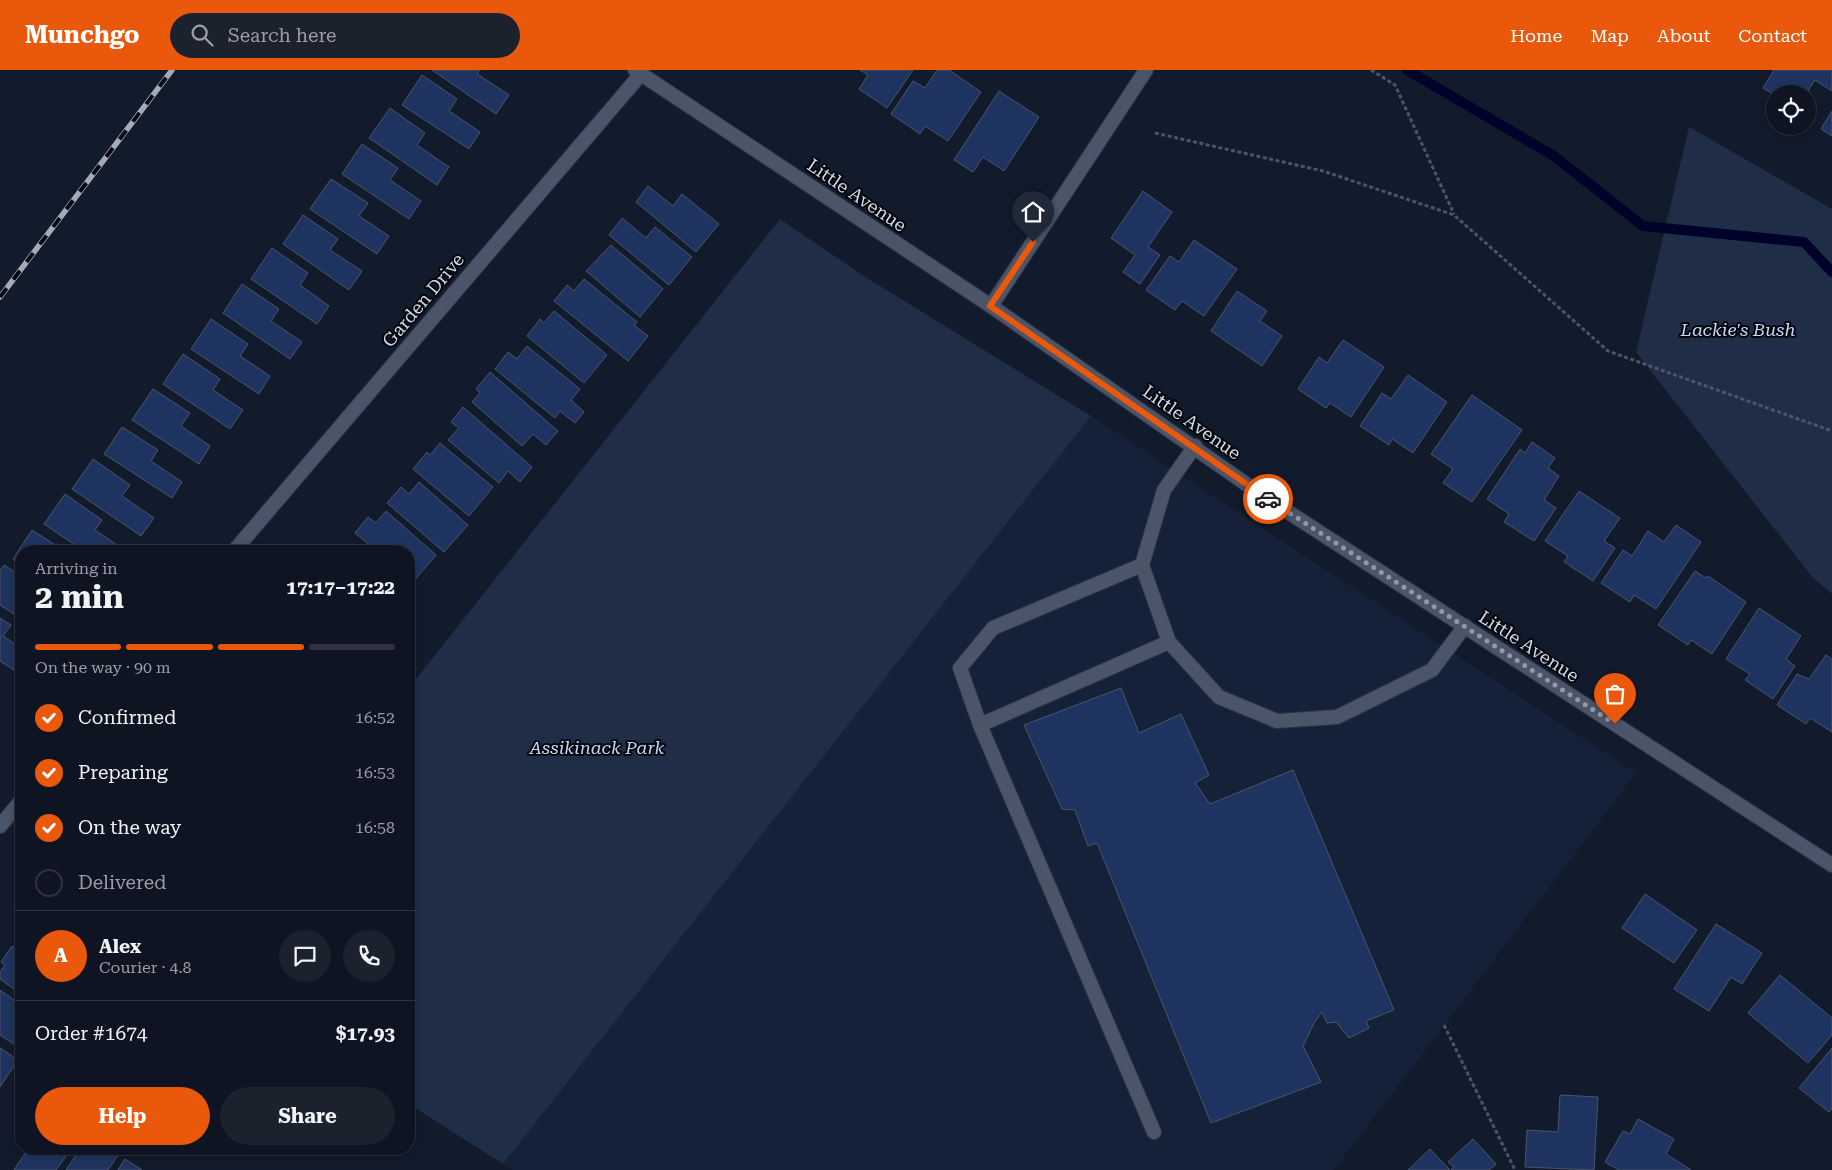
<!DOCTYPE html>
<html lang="en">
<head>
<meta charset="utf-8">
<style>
	body { margin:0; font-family:"Roboto Serif",serif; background:#1c212e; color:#f1f3f6; height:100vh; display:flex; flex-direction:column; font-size:19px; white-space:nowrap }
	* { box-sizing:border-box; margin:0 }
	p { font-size:16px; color:#9b9ea5 }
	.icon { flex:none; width:28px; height:28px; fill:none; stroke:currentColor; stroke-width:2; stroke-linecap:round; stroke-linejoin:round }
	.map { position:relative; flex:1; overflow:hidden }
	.sheet { position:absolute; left:15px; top:475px; width:400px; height:610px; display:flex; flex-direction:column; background:#0e1421; border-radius:20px; box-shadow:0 2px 8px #0003,0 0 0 1px #2e333f }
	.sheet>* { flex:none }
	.controls { position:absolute; left:1766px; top:15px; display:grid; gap:10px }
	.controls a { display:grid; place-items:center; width:50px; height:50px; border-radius:50%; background:#0e1421; box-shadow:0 2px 8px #0003,0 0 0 1px #2e333f; font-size:25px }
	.pin { position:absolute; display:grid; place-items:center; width:42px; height:42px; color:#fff; margin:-51px -21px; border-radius:50% 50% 50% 0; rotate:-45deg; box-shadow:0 0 5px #0007 }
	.pin .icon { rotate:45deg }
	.courier { position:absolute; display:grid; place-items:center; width:50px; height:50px; margin:-25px; border:4px solid #ea580c; border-radius:50%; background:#fff; color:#222; box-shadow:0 1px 6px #0007 }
	.headline em { font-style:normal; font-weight:700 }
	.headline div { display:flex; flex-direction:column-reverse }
	.headline { display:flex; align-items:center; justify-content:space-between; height:85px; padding:0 20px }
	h1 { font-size:32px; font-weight:700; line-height:38px }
	.bar { display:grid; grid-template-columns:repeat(4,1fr); gap:8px 5px; align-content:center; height:60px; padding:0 20px }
	.bar i { height:6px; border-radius:4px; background:#2e333f }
	.bar .selected { background:#ea580c }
	.bar p { grid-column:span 4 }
	.line { display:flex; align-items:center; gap:12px; padding:0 20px; border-top:1px solid #2e333f }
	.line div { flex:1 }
	.round { display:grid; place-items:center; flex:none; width:52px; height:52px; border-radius:26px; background:#1c212e }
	ol { padding:0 20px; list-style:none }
	li { display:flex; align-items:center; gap:15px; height:55px }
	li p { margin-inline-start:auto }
	li .icon { padding:5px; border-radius:50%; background:#ea580c; color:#fff; stroke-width:4 }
	li:last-child { color:#9b9ea5 }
	li i { width:28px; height:28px; border:2px solid #2e333f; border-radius:50% }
	.primary-button { display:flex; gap:10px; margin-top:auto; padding:10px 20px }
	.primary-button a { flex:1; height:58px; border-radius:30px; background:#ea580c; color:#fff; font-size:20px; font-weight:700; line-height:58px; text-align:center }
	.primary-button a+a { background:#1c212e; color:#f1f3f6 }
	header { display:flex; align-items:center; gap:30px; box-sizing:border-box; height:70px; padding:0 25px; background:#ea580c; color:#fff }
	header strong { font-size:24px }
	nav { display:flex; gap:28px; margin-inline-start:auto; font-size:18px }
	.search { width:350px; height:45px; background:#1c212e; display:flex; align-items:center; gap:12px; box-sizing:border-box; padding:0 18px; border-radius:28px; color:#9b9ea5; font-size:19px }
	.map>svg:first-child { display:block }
	.built { fill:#152138 }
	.green { fill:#202d47 }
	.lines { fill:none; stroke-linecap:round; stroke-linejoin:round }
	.stream { stroke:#000329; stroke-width:10 }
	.building { fill:#1e335f; stroke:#4a5569 }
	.service-casing { stroke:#303443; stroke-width:16 }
	.minor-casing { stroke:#303443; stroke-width:16 }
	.tertiary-casing { stroke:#303443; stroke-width:16 }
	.path { stroke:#4d5565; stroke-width:3; stroke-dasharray:4 2.5; stroke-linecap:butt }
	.service { stroke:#4a556a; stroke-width:14 }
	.minor { stroke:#4a556a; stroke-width:14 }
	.tertiary { stroke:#4a556a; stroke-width:14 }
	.rail-casing { stroke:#a3aab8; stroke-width:5.5 }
	.rail { stroke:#04060d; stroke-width:4; stroke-dasharray:11; stroke-linecap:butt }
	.done { stroke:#9198a6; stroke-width:5; stroke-dasharray:0 9 }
	.route { stroke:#ea580c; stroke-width:6 }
	.labels { text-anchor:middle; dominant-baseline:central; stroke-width:4; stroke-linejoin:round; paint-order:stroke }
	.street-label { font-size:18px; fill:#d5dce8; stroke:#04060d }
	.park-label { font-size:18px; font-style:italic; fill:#c7d8f5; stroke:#04060d }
</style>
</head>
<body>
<header>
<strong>Munchgo</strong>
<div class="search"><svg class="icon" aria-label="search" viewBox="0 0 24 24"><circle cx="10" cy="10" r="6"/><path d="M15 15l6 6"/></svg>Search here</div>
<nav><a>Home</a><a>Map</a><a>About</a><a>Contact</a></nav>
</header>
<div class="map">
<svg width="1832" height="1100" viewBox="0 0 1832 1100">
	<rect width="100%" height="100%" fill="#121b2c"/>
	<polygon class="built" points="1091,346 1636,703 1334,1100 513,1100 503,1094"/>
	<g class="green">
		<polygon points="1689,57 1832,139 1832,524 1813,508 1636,282"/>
		<polygon points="780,149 864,206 1091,346 503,1094 409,1034 409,618"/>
	</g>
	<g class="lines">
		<polyline class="stream" points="1407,0 1554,86 1643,156 1804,172 1832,202"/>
	</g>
	<g class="building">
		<polygon points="432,0 480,0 477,4 509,25 496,44"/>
		<polygon points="860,0 913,0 887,38 859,19 868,5"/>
		<polygon points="937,0 949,0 981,22 948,71 925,56 920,64 891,44 913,11 925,18"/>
		<polygon points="1774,0 1832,0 1832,21 1815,10 1806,24 1775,25 1763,18"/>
		<polygon points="422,5 457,29 449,41 480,62 469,79 402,35"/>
		<polygon points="999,21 1039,47 1004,101 983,87 973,102 954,90"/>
		<polygon points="390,38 425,63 417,75 449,97 437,115 369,68"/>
		<polygon points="1832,41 1832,66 1821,59"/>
		<polygon points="362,74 398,98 390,110 421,131 409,149 342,104"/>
		<polygon points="331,109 368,133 359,146 389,166 377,184 310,139"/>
		<polygon points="648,116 673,136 682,124 719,154 696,182 636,132"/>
		<polygon points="1143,121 1172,142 1148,177 1160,185 1140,214 1123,202 1135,185 1111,168"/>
		<polygon points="303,145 338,169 330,180 362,201 349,220 283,174"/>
		<polygon points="622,148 646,168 655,157 692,187 669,215 609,165"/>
		<polygon points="1194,170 1237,199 1204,246 1182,231 1175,240 1146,220 1170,186 1179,192"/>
		<polygon points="611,175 663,219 640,247 586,201"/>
		<polygon points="272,178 308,203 300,215 329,236 317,254 251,209"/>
		<polygon points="584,209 637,252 634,255 648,266 628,291 554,231 567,215 574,221"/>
		<polygon points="242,214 279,239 271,251 302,272 290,289 223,243"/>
		<polygon points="1237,221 1267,241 1260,251 1282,266 1262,296 1211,261"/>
		<polygon points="554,241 607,285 584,313 527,266 540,249 544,253"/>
		<polygon points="211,249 248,274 240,286 270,306 259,324 191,279"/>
		<polygon points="1343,270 1384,297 1351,347 1330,333 1326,338 1298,319 1319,287 1327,293"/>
		<polygon points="527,276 580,319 571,330 584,342 575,353 560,341 555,348 495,299 508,282 517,289"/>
		<polygon points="183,284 220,309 213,320 243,340 230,359 163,314"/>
		<polygon points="490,302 558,361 546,375 533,364 522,376 472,332 480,323 476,319"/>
		<polygon points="1408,305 1447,332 1413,383 1392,369 1389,375 1360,356 1382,323 1391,329"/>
		<polygon points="153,319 190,343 181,356 210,376 199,394 132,350"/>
		<polygon points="1472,325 1522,360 1472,432 1443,413 1453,399 1431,384"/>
		<polygon points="463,337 532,397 520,412 508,401 499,413 448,370 459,358 451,352"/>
		<polygon points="122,357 158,380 151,391 182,412 172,428 104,384"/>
		<polygon points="1532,372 1555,388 1548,398 1559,406 1544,430 1556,438 1534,471 1504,452 1509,444 1487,429 1520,379 1525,383"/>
		<polygon points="440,373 493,417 469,446 413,399 427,382 430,385"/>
		<polygon points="93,389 130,415 122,426 154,448 141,466 72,419"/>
		<polygon points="419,412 468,455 444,482 387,433 401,417 409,424"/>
		<polygon points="1579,421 1620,448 1604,471 1615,478 1593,511 1564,492 1568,486 1545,471"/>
		<polygon points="65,424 102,450 95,460 126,481 84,481 44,454"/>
		<polygon points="386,441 436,485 413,512 409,508 409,481 377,481 355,463 368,447 376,453"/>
		<polygon points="1676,455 1701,472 1656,539 1634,525 1630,532 1601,513 1623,480 1632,486 1648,461 1664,472"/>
		<polygon points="32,460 65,481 21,481 21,495 13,489"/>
		<polygon points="4,495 21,506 21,549 0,535 0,501"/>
		<polygon points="1695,501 1706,508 1708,506 1746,532 1712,584 1691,570 1688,575 1658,555"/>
		<polygon points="1759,538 1801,566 1786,589 1795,596 1773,629 1745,610 1750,604 1726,589"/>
		<polygon points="0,548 11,555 3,566 21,578 21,605 0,591"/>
		<polygon points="1826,585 1832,589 1832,662 1810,648 1806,654 1777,635 1797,604 1809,609"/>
		<polygon points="1121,618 1139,663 1181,644 1209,705 1195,713 1210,734 1293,700 1394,940 1366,951 1369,958 1349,968 1336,952 1327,953 1322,942 1314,953 1303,976 1321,1012 1211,1053 1097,773 1088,776 1075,740 1062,739 1024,655"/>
		<polygon points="1645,824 1697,860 1674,893 1622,858"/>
		<polygon points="1716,854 1762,883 1742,914 1731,907 1709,941 1674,919"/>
		<polygon points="12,876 21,882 21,924 0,909 0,902 5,895 1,892"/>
		<polygon points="1780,905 1832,948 1832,965 1808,993 1748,943"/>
		<polygon points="0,920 21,935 21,979 0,965"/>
		<polygon points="0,978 18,990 0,1017"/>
		<polygon points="1832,978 1832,1039 1829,1042 1799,1018"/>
		<polygon points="1560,1025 1598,1027 1594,1100 1525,1097 1527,1060 1558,1062"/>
		<polygon points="1638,1049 1674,1069 1666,1084 1691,1100 1619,1100 1605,1092 1623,1061 1630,1064"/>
		<polygon points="1473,1069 1496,1094 1489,1100 1451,1100 1454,1097 1448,1092"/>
		<polygon points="28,1079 71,1079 56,1100 14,1100"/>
		<polygon points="80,1079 109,1079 118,1085 108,1100 66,1100"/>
		<polygon points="1430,1079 1450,1100 1408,1100"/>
		<polygon points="125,1089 142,1100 118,1100"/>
	</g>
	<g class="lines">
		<defs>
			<g id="service">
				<polyline points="1195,376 1164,420 1142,495 1169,572 1219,627 1277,651 1337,647 1432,600 1465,556"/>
				<polyline points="1142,495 993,558 960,598 980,655 1169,572"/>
				<polyline points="980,655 1154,1062"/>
			</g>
			<g id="minor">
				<polyline points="991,236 1146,0"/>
				<polyline points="234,481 641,4"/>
				<polyline points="0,756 21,731"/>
			</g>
			<polyline id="tertiary" points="635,0 991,236 1259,423 1832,795"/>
		</defs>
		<use href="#service" class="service-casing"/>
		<use href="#minor" class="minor-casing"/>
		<use href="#tertiary" class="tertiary-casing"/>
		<g class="path">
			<polyline points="1371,0 1395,15 1454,144"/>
			<polyline points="1155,63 1323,101 1454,145 1608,281 1832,361"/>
			<polyline points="1444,955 1515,1100"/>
		</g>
		<use href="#service" class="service"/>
		<use href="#minor" class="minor"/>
		<use href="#tertiary" class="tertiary"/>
		<defs>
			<polyline id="rail" points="0,227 172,0"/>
		</defs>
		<use href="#rail" class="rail-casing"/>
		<use href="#rail" class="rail"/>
	</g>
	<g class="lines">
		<polyline class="done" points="1268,429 1615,654"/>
		<polyline class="route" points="1033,172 990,236 1268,429"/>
	</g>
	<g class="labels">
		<g class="street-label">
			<text transform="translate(857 125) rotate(34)">Little Avenue</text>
			<text transform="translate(423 230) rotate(-50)">Garden Drive</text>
			<text transform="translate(1192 352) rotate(35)">Little Avenue</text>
			<text transform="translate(1529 576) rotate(33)">Little Avenue</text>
		</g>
		<g class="park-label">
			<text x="1738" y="259">Lackie's Bush</text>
			<text x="597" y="677">Assikinack Park</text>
		</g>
	</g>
</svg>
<div class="controls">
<a><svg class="icon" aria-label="locate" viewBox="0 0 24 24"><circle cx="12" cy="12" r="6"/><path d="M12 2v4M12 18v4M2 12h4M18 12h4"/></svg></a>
</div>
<div class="pin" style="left:1615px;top:654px;background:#ea580c"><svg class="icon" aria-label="bag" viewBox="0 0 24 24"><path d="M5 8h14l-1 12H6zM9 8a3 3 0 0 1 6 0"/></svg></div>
<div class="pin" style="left:1033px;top:172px;background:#1f2937"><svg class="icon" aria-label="home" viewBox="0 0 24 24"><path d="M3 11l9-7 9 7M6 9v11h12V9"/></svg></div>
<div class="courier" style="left:1268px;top:429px"><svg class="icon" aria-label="car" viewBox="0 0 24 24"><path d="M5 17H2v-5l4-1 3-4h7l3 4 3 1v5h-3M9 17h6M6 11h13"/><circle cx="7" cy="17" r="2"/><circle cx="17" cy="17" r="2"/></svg></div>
<section class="sheet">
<div class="headline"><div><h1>2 min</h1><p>Arriving in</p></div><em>17:17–17:22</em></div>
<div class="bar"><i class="selected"></i><i class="selected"></i><i class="selected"></i><i></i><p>On the way · 90 m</p></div>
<ol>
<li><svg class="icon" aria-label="check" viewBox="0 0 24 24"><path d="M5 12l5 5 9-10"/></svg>Confirmed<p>16:52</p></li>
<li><svg class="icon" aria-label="check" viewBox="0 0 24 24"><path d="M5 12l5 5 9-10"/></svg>Preparing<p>16:53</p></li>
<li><svg class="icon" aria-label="check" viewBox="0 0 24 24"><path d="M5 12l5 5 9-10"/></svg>On the way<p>16:58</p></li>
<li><i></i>Delivered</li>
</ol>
<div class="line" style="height:90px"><b class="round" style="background:#ea580c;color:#fff">A</b><div><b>Alex</b><p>Courier · 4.8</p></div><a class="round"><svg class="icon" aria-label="chat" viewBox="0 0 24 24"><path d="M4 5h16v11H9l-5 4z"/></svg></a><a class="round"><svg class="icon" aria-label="phone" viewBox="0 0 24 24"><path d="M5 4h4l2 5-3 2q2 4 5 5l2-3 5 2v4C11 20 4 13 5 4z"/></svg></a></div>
<div class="line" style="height:65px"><div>Order #1674</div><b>$17.93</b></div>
<div class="primary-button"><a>Help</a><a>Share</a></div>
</section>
</div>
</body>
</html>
